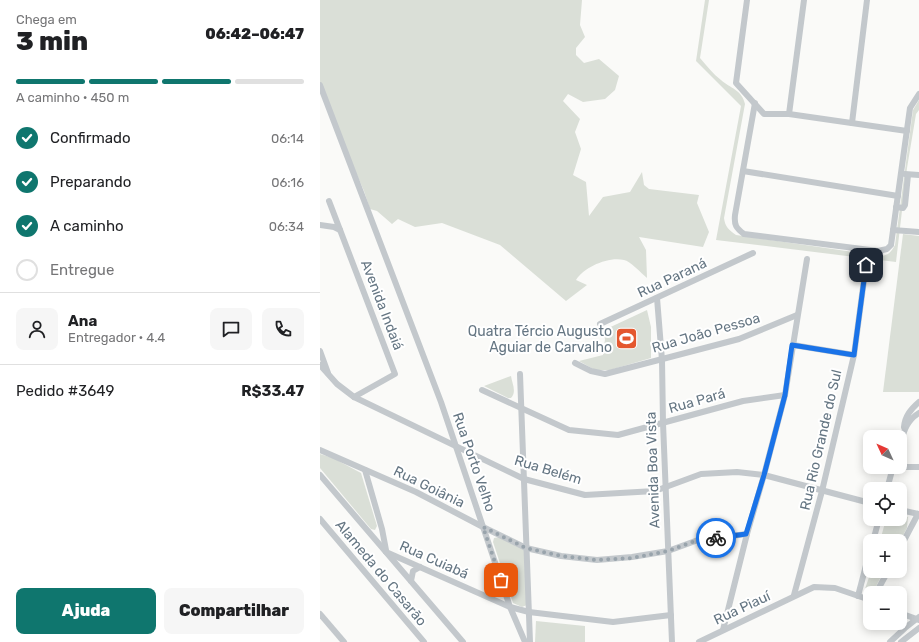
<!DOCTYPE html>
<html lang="pt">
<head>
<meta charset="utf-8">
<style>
	body { margin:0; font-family:Rubik,sans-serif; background:#f6f6f6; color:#202124; height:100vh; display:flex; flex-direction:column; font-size:15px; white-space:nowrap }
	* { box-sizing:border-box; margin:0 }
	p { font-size:13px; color:#757577 }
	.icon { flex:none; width:22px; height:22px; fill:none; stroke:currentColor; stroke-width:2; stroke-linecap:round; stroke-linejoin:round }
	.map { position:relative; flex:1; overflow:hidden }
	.sheet { display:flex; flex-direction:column; background:#fff; width:320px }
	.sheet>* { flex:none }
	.needle { width:26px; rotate:314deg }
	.fabs { position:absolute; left:543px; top:430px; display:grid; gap:8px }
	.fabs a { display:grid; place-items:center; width:44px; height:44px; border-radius:8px; background:#fff; box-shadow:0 2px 10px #0003; font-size:20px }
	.pin { position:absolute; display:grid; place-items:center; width:34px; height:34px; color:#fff; margin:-17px; border-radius:8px; box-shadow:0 2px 6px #0006 }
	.courier { position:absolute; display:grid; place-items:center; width:40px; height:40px; margin:-20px; border:3px solid #1a73e8; border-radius:50%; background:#fff; color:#222; box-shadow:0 1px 5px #0007 }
	.overview em { font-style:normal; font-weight:800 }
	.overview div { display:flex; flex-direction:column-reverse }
	.overview { display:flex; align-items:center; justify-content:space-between; height:68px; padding:0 16px }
	h1 { font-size:26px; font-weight:800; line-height:30px }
	.bar { display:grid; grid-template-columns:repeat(4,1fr); gap:6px 4px; align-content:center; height:48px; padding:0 16px }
	.bar i { height:5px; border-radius:3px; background:#e0e0e0 }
	.bar .current { background:#0f766e }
	.bar p { grid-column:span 4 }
	.line { display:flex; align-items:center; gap:10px; padding:0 16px; border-top:1px solid #e0e0e0 }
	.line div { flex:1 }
	.round { display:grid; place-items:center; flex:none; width:42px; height:42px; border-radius:8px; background:#f6f6f6 }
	ol { padding:0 16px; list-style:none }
	li { display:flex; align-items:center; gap:12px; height:44px }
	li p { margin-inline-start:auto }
	li .icon { padding:4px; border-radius:50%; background:#0f766e; color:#fff; stroke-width:4 }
	li:last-child { color:#757577 }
	li i { width:22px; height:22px; border:2px solid #e0e0e0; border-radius:50% }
	.button { display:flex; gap:8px; margin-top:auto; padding:8px 16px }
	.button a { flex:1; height:46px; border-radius:8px; background:#0f766e; color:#fff; font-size:16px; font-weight:800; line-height:46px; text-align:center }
	.button a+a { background:#f6f6f6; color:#202124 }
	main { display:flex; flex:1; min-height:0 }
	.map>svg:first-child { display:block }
	.green { fill:#dadfd7 }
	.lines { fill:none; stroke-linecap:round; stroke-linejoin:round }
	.minor { stroke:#c3c8cc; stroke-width:6 }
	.done { stroke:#99a4ac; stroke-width:4; stroke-dasharray:0 7.2 }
	.route { stroke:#1a73e8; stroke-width:5 }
	.labels { text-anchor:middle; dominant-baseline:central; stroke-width:4; stroke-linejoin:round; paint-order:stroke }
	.street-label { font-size:14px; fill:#657683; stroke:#fff }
	.poi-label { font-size:14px; fill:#657683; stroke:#fff; text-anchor:end }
</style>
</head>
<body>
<main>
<section class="sheet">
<div class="overview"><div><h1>3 min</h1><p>Chega em</p></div><em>06:42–06:47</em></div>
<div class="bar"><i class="current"></i><i class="current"></i><i class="current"></i><i></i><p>A caminho · 450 m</p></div>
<ol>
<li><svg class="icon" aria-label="check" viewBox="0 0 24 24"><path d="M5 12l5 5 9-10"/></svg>Confirmado<p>06:14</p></li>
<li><svg class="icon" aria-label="check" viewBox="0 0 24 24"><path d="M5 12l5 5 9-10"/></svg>Preparando<p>06:16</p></li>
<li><svg class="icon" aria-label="check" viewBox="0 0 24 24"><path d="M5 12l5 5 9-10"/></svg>A caminho<p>06:34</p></li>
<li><i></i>Entregue</li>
</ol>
<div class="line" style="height:72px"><a class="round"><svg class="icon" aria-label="person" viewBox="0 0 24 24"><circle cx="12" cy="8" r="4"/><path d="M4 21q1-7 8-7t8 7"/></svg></a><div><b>Ana</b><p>Entregador · 4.4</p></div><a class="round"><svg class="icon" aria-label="chat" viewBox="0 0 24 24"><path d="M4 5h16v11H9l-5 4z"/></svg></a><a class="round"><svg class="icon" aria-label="phone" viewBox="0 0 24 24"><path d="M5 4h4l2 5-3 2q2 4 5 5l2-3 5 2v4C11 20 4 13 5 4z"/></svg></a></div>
<div class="line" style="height:52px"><div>Pedido #3649</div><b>R$33.47</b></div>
<div class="button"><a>Ajuda</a><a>Compartilhar</a></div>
</section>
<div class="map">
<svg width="599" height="642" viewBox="0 0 599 642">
	<rect width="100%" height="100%" fill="#fafaf8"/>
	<g class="green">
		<path d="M0 0H262L260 25 265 37 256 48V55L264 63 279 59 299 76 295 90 285 99 263 102 248 94 243 101 260 119 255 132 261 149 253 175 266 182 269 216 283 197 310 192 322 172 324 185 329 189 379 195 377 203 389 232 383 247 319 237 326 250 327 278C321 273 310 261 304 260 289 256 264 267 256 280L267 285 246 301 180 245 122 223 95 227 78 219 72 224 57 211 50 209 44 191 0 90Z"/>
		<path d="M385 0H389L380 58C387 66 393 74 401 80 410 88 422 90 425 104L404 218C405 227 409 230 416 235L561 256C569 255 571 252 575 245L593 110 599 100V110L596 114 587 168 576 262 396 240 421 106 376 61Z"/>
		<polygon points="583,234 599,236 599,392 563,392"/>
		<polygon points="327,310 331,327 331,358 290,370 275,370 259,361 283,355 285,339 282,331"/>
		<path d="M191 376C192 383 197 392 191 398H188L164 386Z"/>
		<polygon points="0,454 13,458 41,473 57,526 55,530 51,529 0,468"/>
		<polygon points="580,514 588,517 587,528 580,541 560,541 566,519 580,519"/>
		<polygon points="179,537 205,550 207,605 202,607 193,603 173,542 174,538"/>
		<polygon points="551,571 564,571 553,592 550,594 547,593 545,589"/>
		<polygon points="216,621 265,626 265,642 215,642"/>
	</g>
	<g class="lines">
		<g class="minor">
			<polyline points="427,0 416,83 444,114 469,114 587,131"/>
			<polyline points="0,85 121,402 190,607 205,642"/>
			<path d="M435 103 415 215C414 225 416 228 424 234L558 251 567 249 571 245 590 108 599 94"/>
			<polyline points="469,114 484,0"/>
			<polyline points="532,123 547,0"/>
			<polyline points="423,171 578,196"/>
			<polyline points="585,174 599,175"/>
			<polyline points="9,201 75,374 34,397"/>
			<polyline points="576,207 583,208 585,205 588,175"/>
			<polyline points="0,225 14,227 20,230"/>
			<polyline points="573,230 599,232"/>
			<polyline points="337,298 342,360 343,423 352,642"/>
			<polyline points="280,324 433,253"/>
			<polyline points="473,345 534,355"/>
			<polyline points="0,351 8,373"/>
			<polyline points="255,363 271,371 285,374 419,339 477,315"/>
			<polyline points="0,365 17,384 34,397 204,479 265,495 335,491 381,474 417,472 444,475 550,503"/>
			<polyline points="200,374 210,642"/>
			<polyline points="162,390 249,430 298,435 423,401 465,395"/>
			<path d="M584 427C585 416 591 409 599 402"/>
			<path d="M580 444C584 431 587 420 599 413"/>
			<polyline points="0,450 96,492 163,527 206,548 241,556 277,560 312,557 348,551 378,540 427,534"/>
			<polyline points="580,467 599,467"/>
			<polyline points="45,470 62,529 66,550"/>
			<polyline points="0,475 143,642"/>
			<polyline points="567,489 573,467"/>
			<polyline points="580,510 599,514"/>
			<polyline points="0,519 104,642"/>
			<polyline points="553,541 559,519"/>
			<polyline points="580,548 598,514"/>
			<polyline points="66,552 190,607 209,612 293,622 351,615"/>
			<polyline points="91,581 93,571 100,567"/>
			<polyline points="556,593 568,571"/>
			<polyline points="474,595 502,491 534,355 546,265"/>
			<polyline points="538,596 550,550"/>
			<polyline points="580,613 599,620"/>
			<polyline points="0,614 24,642"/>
			<polyline points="403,630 427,534 444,475 465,395 487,259"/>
			<polyline points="379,642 494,587 515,588 550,600"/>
			<polyline points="570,642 585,628 599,617"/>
			<polyline points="581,642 599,628"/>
		</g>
	</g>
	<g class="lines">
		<polyline class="done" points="181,580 163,527 206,548 241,556 277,560 312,558 348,551 378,540 396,538"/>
		<polyline class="route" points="396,538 426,534 444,475 465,395 472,345 534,355 546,265"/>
	</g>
	<defs>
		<symbol id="stadium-square" viewBox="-11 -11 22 22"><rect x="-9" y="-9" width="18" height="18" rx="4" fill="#e4572e" stroke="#fff"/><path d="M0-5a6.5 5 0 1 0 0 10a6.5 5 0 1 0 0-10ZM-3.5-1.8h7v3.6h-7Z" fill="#fff"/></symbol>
	</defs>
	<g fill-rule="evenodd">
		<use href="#stadium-square" x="294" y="326" width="25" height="25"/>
	</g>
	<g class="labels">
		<g class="street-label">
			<text transform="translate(352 278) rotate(-25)">Rua Paraná</text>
			<text transform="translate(62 305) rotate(69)">Avenida Indaiá</text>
			<text transform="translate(386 333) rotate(-16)">Rua João Pessoa</text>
			<text transform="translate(377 401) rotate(-16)">Rua Pará</text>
			<text transform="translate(501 440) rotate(-77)">Rua Rio Grande do Sul</text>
			<text transform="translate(154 462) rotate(71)">Rua Porto Velho</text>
			<text transform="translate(228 470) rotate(17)">Rua Belém</text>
			<text transform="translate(333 470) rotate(-92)">Avenida Boa Vista</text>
			<text transform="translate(109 487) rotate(26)">Rua Goiânia</text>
			<text transform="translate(114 560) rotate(24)">Rua Cuiabá</text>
			<text transform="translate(61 573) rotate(50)">Alameda do Casarão</text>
			<text transform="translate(422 608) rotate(-25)">Rua Piauí</text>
		</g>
		<g class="poi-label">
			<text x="292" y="331">Quatra Tércio Augusto<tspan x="292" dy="16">Aguiar de Carvalho</tspan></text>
		</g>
	</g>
</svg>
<div class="fabs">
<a><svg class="needle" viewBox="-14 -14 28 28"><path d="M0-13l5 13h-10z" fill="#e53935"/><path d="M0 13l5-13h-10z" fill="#757577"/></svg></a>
<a><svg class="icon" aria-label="locate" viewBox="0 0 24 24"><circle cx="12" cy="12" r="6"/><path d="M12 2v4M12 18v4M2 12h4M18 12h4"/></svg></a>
<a>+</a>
<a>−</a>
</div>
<div class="pin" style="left:181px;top:580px;background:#ea580c"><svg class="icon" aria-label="bag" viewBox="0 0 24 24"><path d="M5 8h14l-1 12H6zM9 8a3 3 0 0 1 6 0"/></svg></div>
<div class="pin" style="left:546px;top:265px;background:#1f2937"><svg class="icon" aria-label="home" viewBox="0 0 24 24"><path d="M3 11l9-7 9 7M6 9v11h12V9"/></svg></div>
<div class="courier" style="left:396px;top:538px"><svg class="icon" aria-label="bike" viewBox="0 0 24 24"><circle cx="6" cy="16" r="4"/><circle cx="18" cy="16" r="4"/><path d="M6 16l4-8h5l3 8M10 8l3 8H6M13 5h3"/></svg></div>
</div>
</main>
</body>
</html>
